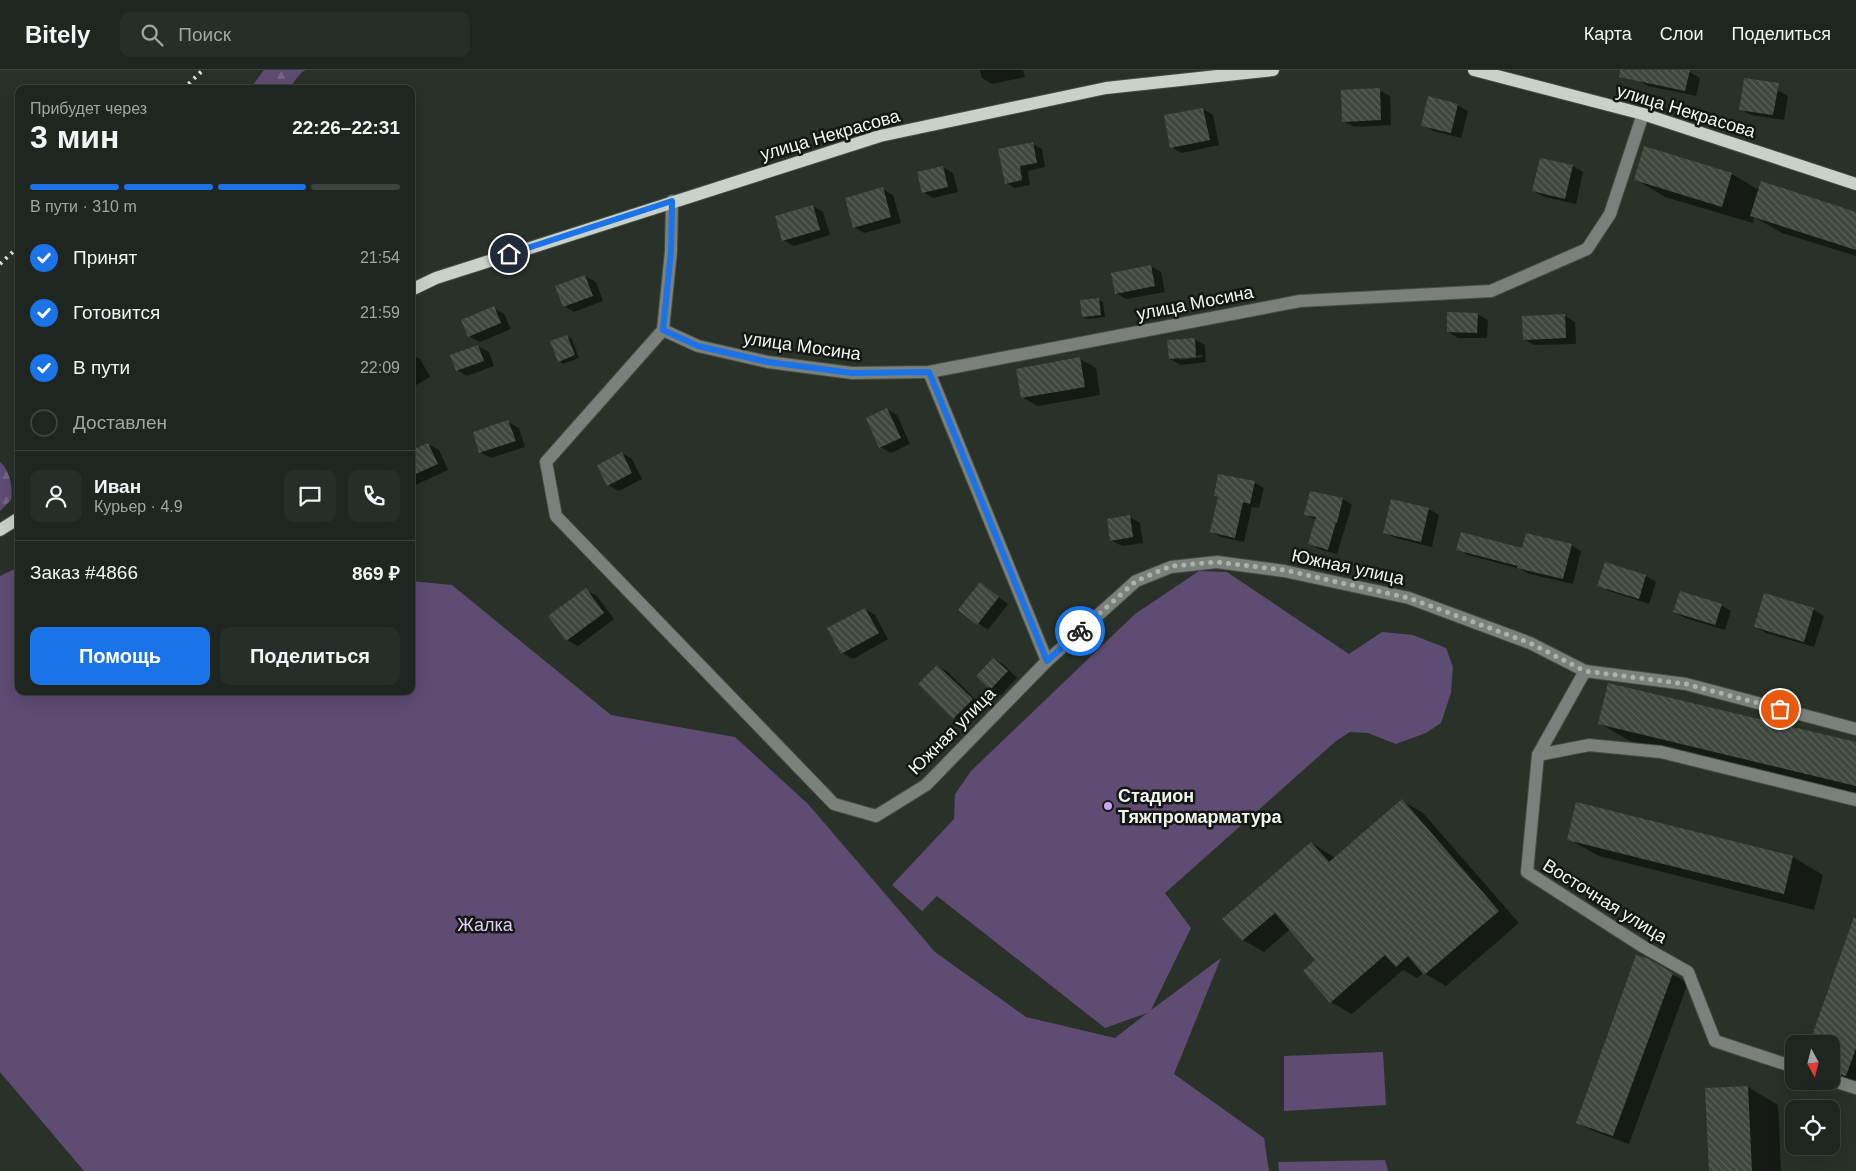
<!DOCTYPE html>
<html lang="ru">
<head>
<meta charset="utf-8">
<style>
	body { margin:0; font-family:Helvetica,sans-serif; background:#272d28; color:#f1f3f6; height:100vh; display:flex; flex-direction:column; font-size:19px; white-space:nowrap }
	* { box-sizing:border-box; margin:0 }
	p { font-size:16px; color:#a1a5a4 }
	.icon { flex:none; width:28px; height:28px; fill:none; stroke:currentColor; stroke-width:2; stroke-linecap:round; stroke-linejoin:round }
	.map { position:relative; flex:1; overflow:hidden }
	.side { position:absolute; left:15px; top:15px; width:400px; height:610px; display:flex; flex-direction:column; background:#1f251f; border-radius:10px; box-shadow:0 5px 20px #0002,0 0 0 1px #3c423d }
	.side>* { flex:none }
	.needle { width:32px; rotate:173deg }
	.tools { position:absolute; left:1785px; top:965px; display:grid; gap:10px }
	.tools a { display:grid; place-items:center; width:55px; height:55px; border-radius:10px; background:#1f251f; box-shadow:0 5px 20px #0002,0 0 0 1px #3c423d; font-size:25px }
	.pin { position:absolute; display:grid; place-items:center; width:42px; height:42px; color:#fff; margin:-21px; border:2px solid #fff; border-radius:50%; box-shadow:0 1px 5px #0007 }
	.courier { position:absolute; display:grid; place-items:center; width:50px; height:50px; margin:-25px; border:4px solid #1a73e8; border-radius:50%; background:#fff; color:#222; box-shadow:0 1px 6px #0007 }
	.overview em { font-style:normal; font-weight:700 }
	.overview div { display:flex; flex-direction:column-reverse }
	.overview { display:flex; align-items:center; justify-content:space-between; height:85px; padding:0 15px }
	h1 { font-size:32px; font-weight:700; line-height:38px }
	.bar { display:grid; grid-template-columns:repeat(4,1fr); gap:8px 5px; align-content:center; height:60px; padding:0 15px }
	.bar i { height:6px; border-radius:4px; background:#3c423d }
	.bar .current { background:#1a73e8 }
	.bar p { grid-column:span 4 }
	.line { display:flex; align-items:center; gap:12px; padding:0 15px; border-top:1px solid #3c423d }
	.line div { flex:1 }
	.round { display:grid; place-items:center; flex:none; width:52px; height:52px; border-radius:10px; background:#272d28 }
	ol { padding:0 15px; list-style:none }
	li { display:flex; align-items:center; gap:15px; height:55px }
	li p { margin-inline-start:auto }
	li .icon { padding:5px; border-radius:50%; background:#1a73e8; color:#fff; stroke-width:4 }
	li:last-child { color:#a1a5a4 }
	li i { width:28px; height:28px; border:2px solid #3c423d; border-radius:50% }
	.button { display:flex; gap:10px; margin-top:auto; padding:10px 15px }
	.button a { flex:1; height:58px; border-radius:10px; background:#1a73e8; color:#fff; font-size:20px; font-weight:700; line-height:58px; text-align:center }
	.button a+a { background:#272d28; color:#f1f3f6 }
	header { display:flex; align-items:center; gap:30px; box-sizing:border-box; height:70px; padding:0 25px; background:#1f251f; border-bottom:1px solid #3c423d }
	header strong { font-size:24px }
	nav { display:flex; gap:28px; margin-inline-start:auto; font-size:18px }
	.search { width:350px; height:45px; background:#272d28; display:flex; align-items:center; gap:12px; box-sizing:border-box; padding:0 18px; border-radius:10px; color:#a1a5a4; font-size:19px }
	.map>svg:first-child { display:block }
	.forest { fill:url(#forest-firs) }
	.park { fill:#5e4c73 }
	.shadow { fill:#0007; fill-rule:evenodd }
	.building { fill:url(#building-back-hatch) }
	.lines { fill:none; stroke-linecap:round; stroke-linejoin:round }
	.minor-casing { stroke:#454d45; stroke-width:14 }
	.major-casing { stroke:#454d45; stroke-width:14 }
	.minor { stroke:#7c807c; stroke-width:12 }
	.major { stroke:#c9d1c9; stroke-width:12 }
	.rail { stroke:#dadfda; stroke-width:4; stroke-dasharray:2.5 5; stroke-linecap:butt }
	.done { stroke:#abb1ab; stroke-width:5; stroke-dasharray:0 9 }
	.route { stroke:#1a73e8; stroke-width:6 }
	.poi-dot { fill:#c8a6ef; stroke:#141714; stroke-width:2 }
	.labels { text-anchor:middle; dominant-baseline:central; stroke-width:5; stroke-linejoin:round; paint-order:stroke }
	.street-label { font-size:18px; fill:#f1f6f1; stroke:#141714 }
	.poi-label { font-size:18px; font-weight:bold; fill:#f1f6f1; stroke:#141714; text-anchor:start }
	.park-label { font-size:18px; fill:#decef2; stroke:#141714 }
</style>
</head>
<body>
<header>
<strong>Bitely</strong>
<div class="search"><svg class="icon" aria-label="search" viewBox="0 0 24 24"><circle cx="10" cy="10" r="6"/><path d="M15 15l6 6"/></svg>Поиск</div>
<nav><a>Карта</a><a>Слои</a><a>Поделиться</a></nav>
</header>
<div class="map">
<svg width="1856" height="1101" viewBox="0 0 1856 1101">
	<defs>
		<pattern id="forest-firs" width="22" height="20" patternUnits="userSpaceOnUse" patternTransform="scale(1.25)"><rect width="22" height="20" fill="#5e4c73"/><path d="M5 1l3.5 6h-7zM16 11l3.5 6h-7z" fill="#766687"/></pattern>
		<pattern id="building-back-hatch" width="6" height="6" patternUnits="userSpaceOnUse" patternTransform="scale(1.25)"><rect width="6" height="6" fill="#3f473f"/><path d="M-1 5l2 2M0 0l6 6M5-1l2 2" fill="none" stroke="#5b625b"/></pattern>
	</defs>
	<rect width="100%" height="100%" fill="#293129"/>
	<g class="forest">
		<polygon points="264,0 306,0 302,2 288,19 250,19"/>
		<path d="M0 392C10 400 13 418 11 430L0 441Z"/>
	</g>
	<g class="park">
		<polygon points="19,497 19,621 411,621 411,511 452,515 611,645 735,667 808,734 935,882 1026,947 1115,968 1147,943 1105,958 937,826 922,841 892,815 954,749 955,724 971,701 1135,544 1199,501 1227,502 1349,584 1382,562 1413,565 1446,578 1453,597 1451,623 1441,653 1426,663 1396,674 1368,663 1350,662 1336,671 1165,823 1191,858 1151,940 1221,888 1174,1004 1264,1068 1269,1101 84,1101 0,1002 0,506"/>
		<polygon points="1383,982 1386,1035 1284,1041 1284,986"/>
		<polygon points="1385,1090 1388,1101 1279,1101 1278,1092"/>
	</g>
	<g class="shadow">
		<polygon points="980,0 1023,0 1025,7 992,14 982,8"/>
		<polygon points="1639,0 1681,0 1690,2 1700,8 1696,26 1648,16 1637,10"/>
		<polygon points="1379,20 1390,26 1391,55 1354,57 1343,51"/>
		<polygon points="1777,20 1788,26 1784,50 1751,45 1740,39"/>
		<polygon points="1457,35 1468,41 1461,68 1433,61 1423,55"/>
		<polygon points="1203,39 1213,45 1219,75 1182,83 1171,77"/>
		<polygon points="1033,74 1042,79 1045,97 1028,101 1030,115 1015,118 1006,113"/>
		<polygon points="1573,96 1583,102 1576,134 1544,127 1533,121"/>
		<polygon points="943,97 953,103 958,122 933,128 923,122"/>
		<polygon points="1732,104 1759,120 1856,143 1856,186 1782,163 1754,147 1753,153 1665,127 1635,109"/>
		<polygon points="882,119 893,125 901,153 864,163 854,157"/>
		<polygon points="813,136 823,142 830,165 794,176 783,170"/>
		<polygon points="1151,196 1161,202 1165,222 1126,229 1116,223"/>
		<polygon points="585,206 596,212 603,231 574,242 564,236"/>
		<polygon points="1098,229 1103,232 1105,247 1088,249 1083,247"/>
		<polygon points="494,238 504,244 511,259 480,272 469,266"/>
		<polygon points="1477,244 1488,250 1487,268 1458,268 1448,262"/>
		<polygon points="1565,246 1575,252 1576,274 1534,275 1524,269"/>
		<polygon points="567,266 572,269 579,288 563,294 559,291"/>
		<path d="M1194 269 1205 275 1206 292 1181 295 1170 289ZM1202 285V287L1179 290V287Z"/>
		<polygon points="478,276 489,282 494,296 467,306 457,300"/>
		<polygon points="411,284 420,289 430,307 411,318"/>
		<polygon points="1080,289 1096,298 1100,325 1038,336 1022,327"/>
		<polygon points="887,339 897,345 910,374 891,383 880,377"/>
		<polygon points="508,352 519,358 525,377 491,388 480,382"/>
		<polygon points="428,374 439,380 448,400 413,416 411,415 411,382"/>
		<polygon points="622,383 632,389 642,409 619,421 608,415"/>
		<polygon points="1219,405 1255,413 1264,418 1259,438 1252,437 1244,472 1221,467 1212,462 1220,428 1215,426"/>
		<polygon points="1343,429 1352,435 1337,484 1318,479 1309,473 1316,450 1305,444"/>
		<polygon points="1429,439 1439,445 1432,477 1395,468 1385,462"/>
		<polygon points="1130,447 1140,453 1143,473 1122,476 1111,470"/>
		<polygon points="1571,475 1581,481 1573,514 1529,504 1520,499 1468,485 1457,479 1523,479"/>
		<polygon points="1605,493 1646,506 1656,512 1649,534 1609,521 1599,515"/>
		<polygon points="980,514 1008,534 988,560 960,540"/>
		<polygon points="586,520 597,526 614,549 578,576 567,570"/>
		<polygon points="1765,525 1814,540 1824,546 1814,577 1766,563 1755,557"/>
		<polygon points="1721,535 1731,541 1725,560 1685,548 1675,542"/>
		<polygon points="865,539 875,545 888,569 853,589 842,583"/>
		<polygon points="994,589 1004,595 1017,608 1001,625 991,619"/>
		<polygon points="938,596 948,602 982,636 964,654 954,648"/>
		<polygon points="1599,653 1856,673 1856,725 1630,671"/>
		<polygon points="1402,731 1423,743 1519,853 1446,916 1424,903 1417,908 1403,900 1352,944 1331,932 1317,890 1290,859 1264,882 1243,870 1312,773 1335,788"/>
		<polygon points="1577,734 1793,787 1823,805 1814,840 1599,786 1568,769"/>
		<polygon points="1856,845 1856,1017 1831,1008 1831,974 1810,974"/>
		<polygon points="1648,890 1688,913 1629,1074 1593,1061 1577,1052"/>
		<polygon points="1748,1017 1778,1035 1781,1101 1711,1101"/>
	</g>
	<g class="building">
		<polygon points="1620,0 1690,0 1685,21 1619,7"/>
		<polygon points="1744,8 1779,13 1773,45 1739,40"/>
		<polygon points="1380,18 1381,50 1342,52 1341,20"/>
		<polygon points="1428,26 1458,34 1451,63 1421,56"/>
		<polygon points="1203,38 1210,70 1170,78 1164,45"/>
		<polygon points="1033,72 1037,93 1020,96 1022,110 1005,114 998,79"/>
		<polygon points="1644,76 1732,103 1722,137 1634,110"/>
		<polygon points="1540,88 1573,95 1565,129 1532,121"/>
		<polygon points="943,96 948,117 922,123 917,102"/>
		<polygon points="1761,111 1856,142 1856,180 1750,146"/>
		<polygon points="883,117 891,147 853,158 845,128"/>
		<polygon points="813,135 820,160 782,171 775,146"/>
		<polygon points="1151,195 1155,216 1115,224 1111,203"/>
		<polygon points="585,205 593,226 563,237 555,216"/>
		<polygon points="1099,228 1101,245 1082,247 1080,230"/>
		<polygon points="494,236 501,253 468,267 461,250"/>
		<polygon points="1447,242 1478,243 1477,263 1447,262"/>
		<polygon points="1565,244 1566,268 1523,270 1522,246"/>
		<polygon points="567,265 575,285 558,292 550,271"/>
		<polygon points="1195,268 1196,287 1169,289 1167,270"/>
		<polygon points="478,275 484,291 456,301 450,285"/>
		<polygon points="1080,287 1085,317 1021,328 1016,299"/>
		<polygon points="887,338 901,368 879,378 866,348"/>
		<polygon points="508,350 516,371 479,383 473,362"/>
		<polygon points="428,373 438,394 411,406 411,380"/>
		<polygon points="622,382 632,403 607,416 597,395"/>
		<polygon points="1218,404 1255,411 1250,434 1243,432 1235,468 1210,462 1218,427 1214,426"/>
		<polygon points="1310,421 1343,428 1337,453 1336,452 1328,480 1308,474 1316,447 1304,445"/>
		<polygon points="1391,429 1429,438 1421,472 1383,463"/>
		<polygon points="1130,445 1133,467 1110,471 1107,449"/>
		<polygon points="1461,462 1522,478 1526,463 1572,474 1563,509 1517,498 1518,496 1456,480"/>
		<polygon points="1605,492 1646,505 1639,529 1597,516"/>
		<polygon points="980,512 999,527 977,555 958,540"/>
		<polygon points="586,518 604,543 566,571 548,546"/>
		<polygon points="1680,521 1722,534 1715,555 1673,542"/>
		<polygon points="1764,523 1814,538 1804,572 1754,557"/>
		<polygon points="865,538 879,563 841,584 827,558"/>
		<polygon points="993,588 1008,601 990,620 976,606"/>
		<polygon points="937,595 973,629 953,649 918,614"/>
		<polygon points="1608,613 1856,672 1856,716 1598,654"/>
		<polygon points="1402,729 1499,841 1424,905 1408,886 1396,897 1385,885 1330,933 1303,901 1315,890 1275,843 1242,871 1222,849 1311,772 1329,792"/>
		<polygon points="1576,732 1793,786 1784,824 1567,770"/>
		<polygon points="1854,847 1856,848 1856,978 1846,1006 1831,1002 1831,974 1809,974"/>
		<polygon points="1636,885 1649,889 1673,903 1613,1066 1576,1053"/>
		<polygon points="1748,1016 1752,1101 1709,1101 1705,1018"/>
	</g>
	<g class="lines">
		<defs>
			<g id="minor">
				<polyline points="1643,44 1610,144 1587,179 1491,221 1300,231 929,302 852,303 768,292 698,276 663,260 546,392 556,446 834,734 876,746 926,715 1047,591 1136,511 1171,497 1217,492 1284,501 1409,528 1530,573 1585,601 1686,614 1856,659"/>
				<polyline points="663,260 671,181 672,131"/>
				<polyline points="929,302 1047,591"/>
				<polyline points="1585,601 1538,685 1527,802 1642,876 1688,902 1715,971 1794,997"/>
				<polyline points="1538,685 1589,675 1661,682 1856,730"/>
				<polyline points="1831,1010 1856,1018"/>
			</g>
			<g id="major">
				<polyline points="1474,0 1643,44 1856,114"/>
				<polyline points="411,220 436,208 880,66 1106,18 1273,0"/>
				<polyline points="0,460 19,448"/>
			</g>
		</defs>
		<use href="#minor" class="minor-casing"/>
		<use href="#major" class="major-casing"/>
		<use href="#minor" class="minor"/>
		<use href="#major" class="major"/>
		<g class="rail">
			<polyline points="183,19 203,0"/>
			<polyline points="0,194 19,176"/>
		</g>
	</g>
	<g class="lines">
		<polyline class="done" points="1080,561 1136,511 1171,496 1217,492 1284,500 1409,528 1530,573 1585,601 1686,614 1780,639"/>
		<polyline class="route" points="509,184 672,131 671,181 663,260 698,276 768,292 852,303 929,302 1047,591 1080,561"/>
	</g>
	<circle class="poi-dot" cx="1108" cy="736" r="5"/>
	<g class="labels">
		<g class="street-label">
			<text transform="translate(1686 41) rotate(17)">улица Некрасова</text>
			<text transform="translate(830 65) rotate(-16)">улица Некрасова</text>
			<text transform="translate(1195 233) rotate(-11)">улица Мосина</text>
			<text transform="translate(802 276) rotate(8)">улица Мосина</text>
			<text transform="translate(1348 497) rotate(12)">Южная улица</text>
			<text transform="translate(952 661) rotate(-45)">Южная улица</text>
			<text transform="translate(1605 831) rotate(32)">Восточная улица</text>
		</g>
		<g class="poi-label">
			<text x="1118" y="726">Стадион<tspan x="1118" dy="21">Тяжпромарматура</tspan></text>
		</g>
		<g class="park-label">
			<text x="485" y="855">Жалка</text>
		</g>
	</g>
</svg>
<div class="tools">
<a><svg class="needle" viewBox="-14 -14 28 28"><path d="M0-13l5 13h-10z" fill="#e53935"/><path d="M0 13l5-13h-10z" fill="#a1a5a4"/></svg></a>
<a><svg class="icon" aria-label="locate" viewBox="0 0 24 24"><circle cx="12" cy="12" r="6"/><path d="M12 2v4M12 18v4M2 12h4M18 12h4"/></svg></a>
</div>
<div class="pin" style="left:1780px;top:639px;background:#ea580c"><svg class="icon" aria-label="bag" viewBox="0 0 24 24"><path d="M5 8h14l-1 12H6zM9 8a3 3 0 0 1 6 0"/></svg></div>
<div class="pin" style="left:509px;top:184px;background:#1f2937"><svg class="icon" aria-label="home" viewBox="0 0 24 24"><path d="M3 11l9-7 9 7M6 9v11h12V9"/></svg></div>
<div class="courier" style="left:1080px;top:561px"><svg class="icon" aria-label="bike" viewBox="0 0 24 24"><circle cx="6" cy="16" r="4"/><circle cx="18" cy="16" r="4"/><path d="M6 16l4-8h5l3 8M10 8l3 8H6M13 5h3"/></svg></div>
<section class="side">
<div class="overview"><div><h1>3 мин</h1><p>Прибудет через</p></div><em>22:26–22:31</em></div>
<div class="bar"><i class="current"></i><i class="current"></i><i class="current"></i><i></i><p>В пути · 310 m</p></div>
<ol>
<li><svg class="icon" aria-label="check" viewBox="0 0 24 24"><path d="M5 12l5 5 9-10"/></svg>Принят<p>21:54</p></li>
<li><svg class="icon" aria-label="check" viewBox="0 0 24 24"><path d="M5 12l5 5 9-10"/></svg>Готовится<p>21:59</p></li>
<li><svg class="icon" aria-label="check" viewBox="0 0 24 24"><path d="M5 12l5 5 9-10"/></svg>В пути<p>22:09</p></li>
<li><i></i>Доставлен</li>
</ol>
<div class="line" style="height:90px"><a class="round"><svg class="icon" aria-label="person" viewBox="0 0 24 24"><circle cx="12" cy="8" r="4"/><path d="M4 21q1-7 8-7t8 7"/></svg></a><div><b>Иван</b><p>Курьер · 4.9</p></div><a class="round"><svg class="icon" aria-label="chat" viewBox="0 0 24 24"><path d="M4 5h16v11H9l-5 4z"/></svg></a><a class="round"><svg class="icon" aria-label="phone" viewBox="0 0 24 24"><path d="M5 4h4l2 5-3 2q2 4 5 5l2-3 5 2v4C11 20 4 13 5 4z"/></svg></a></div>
<div class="line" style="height:65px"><div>Заказ #4866</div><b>869 ₽</b></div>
<div class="button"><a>Помощь</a><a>Поделиться</a></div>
</section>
</div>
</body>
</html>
